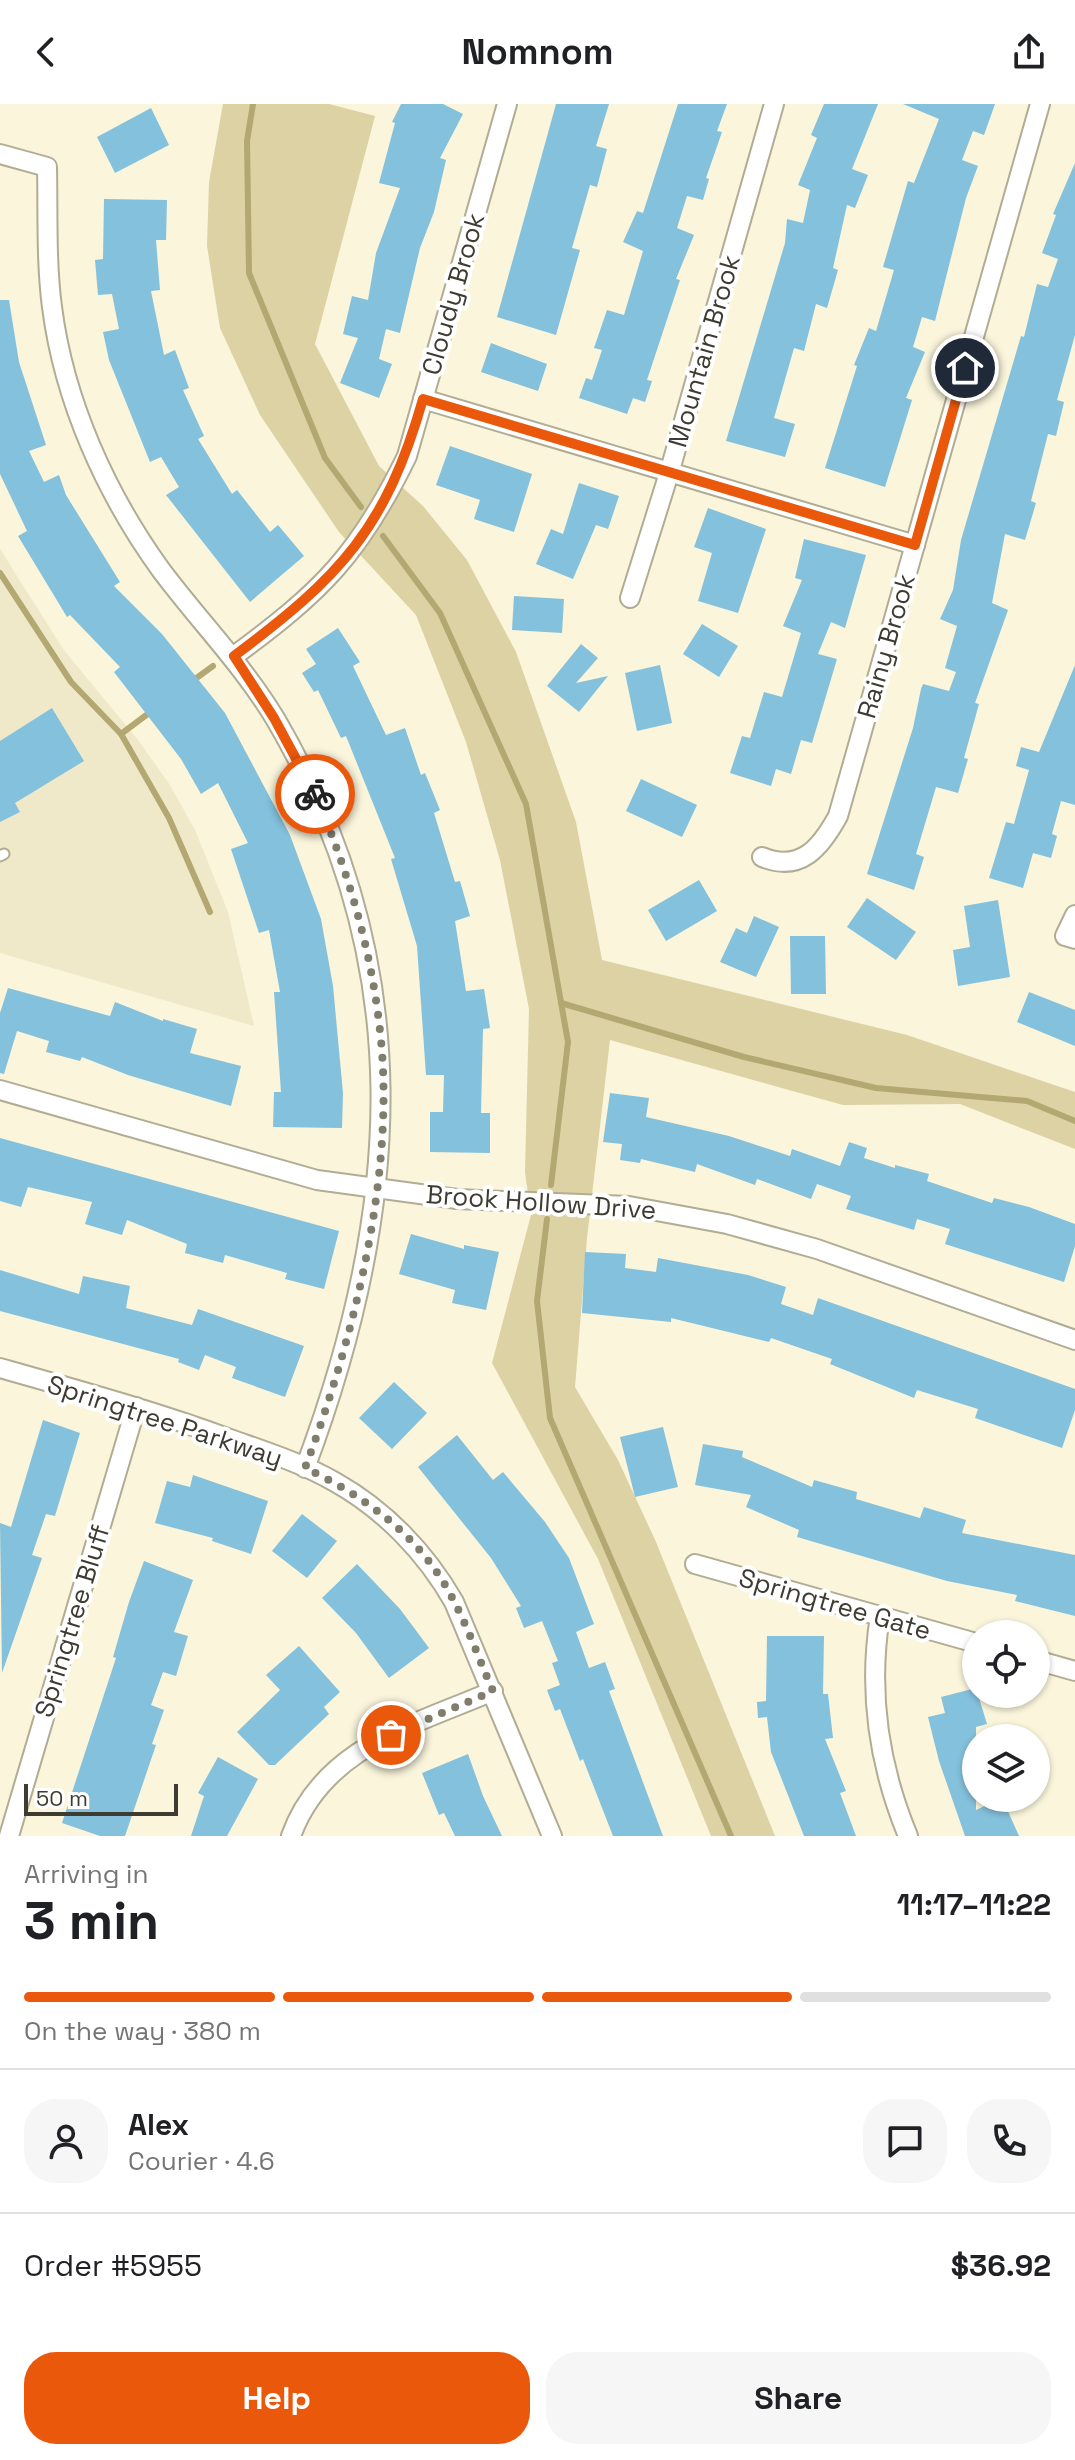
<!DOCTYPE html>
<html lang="en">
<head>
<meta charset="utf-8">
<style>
	body { margin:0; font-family:"Space Grotesk",sans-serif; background:#f6f6f6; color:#202124; height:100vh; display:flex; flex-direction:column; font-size:30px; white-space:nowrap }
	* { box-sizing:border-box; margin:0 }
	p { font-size:26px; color:#757577 }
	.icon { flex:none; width:44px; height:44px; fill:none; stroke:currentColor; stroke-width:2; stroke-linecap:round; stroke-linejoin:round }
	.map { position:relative; height:1732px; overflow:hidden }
	.panel { display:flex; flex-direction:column; background:#fff; flex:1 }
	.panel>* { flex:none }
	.buttons { position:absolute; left:962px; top:1516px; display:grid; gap:16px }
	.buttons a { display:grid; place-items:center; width:88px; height:88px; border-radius:50%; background:#fff; box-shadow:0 2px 6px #0004; font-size:40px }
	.scale { position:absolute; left:24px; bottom:20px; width:154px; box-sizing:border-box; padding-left:8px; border:4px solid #3e3c32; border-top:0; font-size:22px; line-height:28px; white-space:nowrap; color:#3e3c32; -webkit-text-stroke:6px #fff; paint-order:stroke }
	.pin { position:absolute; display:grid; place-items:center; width:68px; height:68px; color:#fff; margin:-34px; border:4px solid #fff; border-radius:50%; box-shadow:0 2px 8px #0007 }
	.courier { position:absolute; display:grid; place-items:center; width:80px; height:80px; margin:-40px; border:6px solid #ea580c; border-radius:50%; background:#fff; color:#222; box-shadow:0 2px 10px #0007 }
	.overview em { font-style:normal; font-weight:700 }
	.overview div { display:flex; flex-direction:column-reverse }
	.overview { display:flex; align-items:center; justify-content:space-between; height:136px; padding:0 24px }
	h1 { font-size:52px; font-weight:700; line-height:60px }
	.bar { display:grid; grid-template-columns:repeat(4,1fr); gap:12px 8px; align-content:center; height:96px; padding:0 24px }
	.bar i { height:10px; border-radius:6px; background:#e0e0e0 }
	.bar .selected { background:#ea580c }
	.bar p { grid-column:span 4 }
	.line { display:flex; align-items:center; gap:20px; padding:0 24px; border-top:2px solid #e0e0e0 }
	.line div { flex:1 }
	.round { display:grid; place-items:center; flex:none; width:84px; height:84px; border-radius:32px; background:#f6f6f6 }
	.primary-button { display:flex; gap:16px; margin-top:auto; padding:16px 24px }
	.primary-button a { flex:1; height:92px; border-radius:32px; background:#ea580c; color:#fff; font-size:32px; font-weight:700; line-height:92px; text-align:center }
	.primary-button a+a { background:#f6f6f6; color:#202124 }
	header { display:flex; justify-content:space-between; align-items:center; height:104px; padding:0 24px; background:#fff; font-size:36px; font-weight:700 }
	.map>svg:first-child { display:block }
	.built { fill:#f0e9c9 }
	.green { fill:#dcd2a4 }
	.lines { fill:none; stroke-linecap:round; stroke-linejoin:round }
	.stream { stroke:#b3a871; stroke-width:6 }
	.building { fill:#84c1dc }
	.service-casing { stroke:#b1ac94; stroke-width:13 }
	.minor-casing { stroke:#b1ac94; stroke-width:22 }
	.service { stroke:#fff; stroke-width:9 }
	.minor { stroke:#fff; stroke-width:18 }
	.done { stroke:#807d6d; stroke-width:8; stroke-dasharray:0 14.4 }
	.route { stroke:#ea580c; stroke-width:10 }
	.labels { text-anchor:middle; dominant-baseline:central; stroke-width:8; stroke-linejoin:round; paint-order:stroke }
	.street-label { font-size:26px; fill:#3e3c32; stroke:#fff }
</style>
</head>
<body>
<header><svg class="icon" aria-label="back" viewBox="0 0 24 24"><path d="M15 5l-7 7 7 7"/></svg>Nomnom<svg class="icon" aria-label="share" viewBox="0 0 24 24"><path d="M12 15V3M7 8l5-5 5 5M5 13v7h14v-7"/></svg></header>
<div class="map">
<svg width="1075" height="1732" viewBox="0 0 1075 1732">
	<rect width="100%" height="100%" fill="#faf5db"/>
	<polygon class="built" points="0,445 63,545 138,636 170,681 195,726 228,808 254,922 0,849"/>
	<polygon class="green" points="223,0 329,0 375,12 315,240 379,362 423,402 467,456 516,548 576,718 602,856 907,931 1075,988 1075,1045 960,1000 843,1001 610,936 587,1134 575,1283 618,1356 656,1438 775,1732 711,1732 598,1455 492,1259 531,1111 525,1068 529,905 500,756 466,638 416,511 339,428 260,311 220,224 207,142 209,78"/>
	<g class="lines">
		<g class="stream">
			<polyline points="253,0 247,37 249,169 325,354 361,403"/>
			<polyline points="383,432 440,509 526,700 568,938 551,1081"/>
			<polyline points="0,469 71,578 121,630 169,714 210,808"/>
			<polyline points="191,578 213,562"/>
			<polyline points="121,630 153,606"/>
			<polyline points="561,899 744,953 876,984 1027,997 1075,1017"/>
			<polyline points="547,1115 537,1197 550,1314 731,1732"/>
		</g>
	</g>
	<g class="building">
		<polygon points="401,0 443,0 463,10 440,54 446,56 434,108 420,144 400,229 386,225 379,255 392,260 379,294 340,279 358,234 343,230 352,192 368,196 376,149 400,84 379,79 395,19 392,18"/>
		<polygon points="556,0 609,0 596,42 607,45 597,83 590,81 572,144 580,146 556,231 497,213"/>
		<polygon points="678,0 727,0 717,27 722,28 706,74 709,75 703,96 687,92 677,124 694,131 676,175 680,176 647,276 652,277 645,298 633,294 627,310 579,294 586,274 592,276 602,246 594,244 607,206 624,211 643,147 623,138 637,107 643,109"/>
		<polygon points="824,0 878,0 852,65 868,71 855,104 847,101 833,164 838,166 827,204 816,200 804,247 794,244 774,314 795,320 785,353 726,337 785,139 787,115 803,119 810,86 798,81 817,34 811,31"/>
		<polygon points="903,0 995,0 984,31 973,27 962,56 978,62 966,94 935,217 922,213 913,243 925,248 906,294 912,296 885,383 825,364 857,262 854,261 869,224 876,227 894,166 883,163 908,77 914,79 939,15"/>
		<polygon points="151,4 169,41 115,69 97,33"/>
		<polygon points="1075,59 1075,231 1057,296 1064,298 1056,332 1048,330 1031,397 1036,399 1025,436 1005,430 992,499 1008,506 975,599 979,600 964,654 968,655 958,689 936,683 916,750 924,753 914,786 867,770 913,624 921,585 923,580 949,587 956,568 945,564 957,522 940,515 953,486 961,436 1021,232 1024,233 1037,180 1048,183 1058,155 1042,149 1056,111 1053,110"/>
		<polygon points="104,95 167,96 166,136 156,136 160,186 151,187 164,251 175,246 189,284 183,286 204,332 198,335 232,390 237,386 270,428 278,421 304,452 250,498 166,391 179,383 161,353 150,358 109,256 103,228 119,225 112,190 98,191 95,156 103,155"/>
		<polygon points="0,196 9,196 19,258 46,341 29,347 44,378 59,371 66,391 120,478 114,482 162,530 225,609 290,731 321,815 333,882 343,989 342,1024 273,1023 274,988 281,988 274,888 280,888 269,826 259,829 231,745 248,739 218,679 201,690 181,655 114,568 120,563 70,511 67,513 18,432 27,427 0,370"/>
		<polygon points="491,239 547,260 538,287 481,268"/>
		<polygon points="450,342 532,370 514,428 474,415 480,396 436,381"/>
		<polygon points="579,379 619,392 608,425 596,421 573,475 536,460 551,425 563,430"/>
		<polygon points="708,404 766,425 738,509 698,497 712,449 694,443"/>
		<polygon points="804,435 866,451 845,524 831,518 818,550 837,555 812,639 801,636 791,670 776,665 771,682 730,669 742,632 750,634 764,588 782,593 801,529 783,522 802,476 795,474"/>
		<polygon points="514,492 564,495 562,529 512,526"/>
		<polygon points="702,520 738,542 719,573 683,550"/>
		<polygon points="338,524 360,558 353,562 386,631 405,624 421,671 425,669 440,706 434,709 455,778 460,777 470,812 455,817 466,887 484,885 490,924 483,925 481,1009 490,1009 490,1049 430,1048 430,1008 443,1008 444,971 426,971 417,842 391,755 395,754 346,632 341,634 318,586 314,588 302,569 316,560 306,545"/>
		<polygon points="581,540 598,554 576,579 608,572 579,608 547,582"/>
		<polygon points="660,561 672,619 637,627 625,569"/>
		<polygon points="1075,561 1075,701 1061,697 1052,730 1057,732 1051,754 1033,749 1023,784 989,774 1006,718 1014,720 1029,666 1016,662 1021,643 1039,648"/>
		<polygon points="52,604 84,657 15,699 20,708 0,718 0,637"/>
		<polygon points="641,675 697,701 682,733 626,707"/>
		<polygon points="699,776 717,807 666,837 648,806"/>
		<polygon points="867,794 916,828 896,856 847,823"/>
		<polygon points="998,796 1010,873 958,882 953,846 970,843 964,802"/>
		<polygon points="754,812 779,823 756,873 720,858 736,824 747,829"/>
		<polygon points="790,832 825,832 826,890 791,890"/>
		<polygon points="8,884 110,912 115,898 163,917 163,915 197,925 190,949 241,962 231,1002 128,971 82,953 80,957 46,948 49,937 17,927 4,970 0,969 0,909"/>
		<polygon points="1029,888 1075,906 1075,942 1017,918"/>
		<polygon points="610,989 649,994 646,1013 729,1032 790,1052 792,1045 840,1062 849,1038 867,1044 864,1054 895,1064 895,1061 929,1070 927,1077 992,1099 994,1094 1029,1103 1075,1120 1075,1142 1064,1178 945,1140 950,1125 917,1115 914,1126 846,1105 851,1092 817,1080 811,1095 757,1075 755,1081 697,1060 695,1068 641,1055 640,1059 620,1056 622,1040 603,1038"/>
		<polygon points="0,1034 339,1127 324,1185 285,1175 287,1169 225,1151 223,1159 185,1149 187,1140 127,1116 122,1131 85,1120 92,1098 28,1083 21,1103 0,1097"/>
		<polygon points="411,1130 464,1145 464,1141 499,1148 486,1206 452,1199 455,1186 399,1170"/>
		<polygon points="585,1148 626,1150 625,1164 656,1168 658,1154 748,1171 786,1183 781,1200 813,1211 818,1194 1075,1285 1075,1306 1062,1344 975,1314 978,1305 917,1286 914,1294 830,1260 832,1255 771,1234 769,1238 671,1214 671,1218 582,1209"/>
		<polygon points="0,1166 79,1190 83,1172 130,1182 126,1204 192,1221 198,1205 304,1242 285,1293 232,1274 236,1263 205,1251 199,1266 178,1258 179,1255 0,1207"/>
		<polygon points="394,1278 427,1309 392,1345 359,1314"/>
		<polygon points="43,1316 80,1329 55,1412 46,1410 32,1451 42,1454 2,1569 0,1419 11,1423"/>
		<polygon points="663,1323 678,1383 635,1393 620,1333"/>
		<polygon points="457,1331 493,1376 503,1368 545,1418 569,1454 594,1520 576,1528 589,1564 605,1558 615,1585 609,1587 663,1732 613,1732 583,1655 580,1657 560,1605 555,1607 547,1586 560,1581 552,1559 558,1557 542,1517 524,1524 516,1504 521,1502 491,1454 418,1363"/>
		<polygon points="703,1340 743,1347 742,1353 812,1383 814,1376 857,1388 856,1395 920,1414 924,1403 966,1416 962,1429 1075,1451 1075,1512 1015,1497 1017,1491 947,1477 797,1433 799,1426 746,1403 751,1391 695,1381"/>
		<polygon points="193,1371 268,1397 251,1450 212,1437 213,1434 155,1419 167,1377 190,1383"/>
		<polygon points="302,1410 337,1437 307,1474 272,1447"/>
		<polygon points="144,1457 193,1476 174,1528 188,1532 176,1572 163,1568 151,1601 164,1606 152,1640 156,1641 125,1732 100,1732 62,1719 116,1554 113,1553 129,1498"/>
		<polygon points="357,1460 400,1505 429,1544 389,1574 356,1529 322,1494"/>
		<polygon points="767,1532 824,1532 823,1590 828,1590 833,1634 825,1635 846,1687 840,1689 856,1732 804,1732 771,1648 767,1613 758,1614 757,1598 766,1597"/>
		<polygon points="299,1542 340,1588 324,1603 329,1610 275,1661 269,1661 237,1628 280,1586 266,1571"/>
		<polygon points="976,1584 987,1620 976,1623 976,1706 1002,1694 1019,1732 965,1732 939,1657 928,1613 945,1609 941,1593"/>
		<polygon points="468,1650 483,1692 502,1732 455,1732 444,1709 439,1711 422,1669"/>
		<polygon points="218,1653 258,1675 227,1732 191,1732 204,1692 198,1689"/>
	</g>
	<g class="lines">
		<defs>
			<polyline id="service" points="0,752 4,750"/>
			<g id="minor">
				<path d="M0 50 47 63C48 109 46 158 52 203 64 297 106 390 161 466 199 517 243 561 276 616 419 861 402 1106 305 1364"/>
				<polyline points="423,295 915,441"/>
				<polyline points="630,494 670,366 774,0"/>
				<path d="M234 552C321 488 359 451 407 352L507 0"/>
				<path d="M762 753C801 769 821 743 838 712L1040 0"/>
				<polyline points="1075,811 1065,832 1075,835"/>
				<polyline points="0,986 317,1076 457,1095 629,1102 727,1120 817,1145 1075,1236"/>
				<path d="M0 1264C78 1286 157 1308 233 1336 267 1348 304 1360 335 1378 385 1406 426 1449 454 1498L552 1732"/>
				<polyline points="695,1460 976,1539"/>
				<path d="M880 1512C868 1587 879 1662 908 1732"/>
				<polyline points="1036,1556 1075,1567"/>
				<polyline points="9,1732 136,1303"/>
				<path d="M291 1732C323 1643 414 1621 493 1587"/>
			</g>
		</defs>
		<use href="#service" class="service-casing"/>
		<use href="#minor" class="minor-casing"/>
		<use href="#service" class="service"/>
		<use href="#minor" class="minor"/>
	</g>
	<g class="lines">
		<path class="done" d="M315 690C351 773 375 859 382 948 392 1083 352 1239 305 1364 355 1387 407 1423 438 1470 462 1505 476 1549 493 1587L391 1631"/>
		<path class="route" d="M315 690 274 614 234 552C340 473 386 425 423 295L915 441 965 264"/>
	</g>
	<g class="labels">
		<g class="street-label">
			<text transform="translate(453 190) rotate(-74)">Cloudy Brook</text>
			<text transform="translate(704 247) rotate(-74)">Mountain Brook</text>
			<text transform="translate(886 542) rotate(-74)">Rainy Brook</text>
			<text transform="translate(541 1098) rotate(4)">Brook Hollow Drive</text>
			<text transform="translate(165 1317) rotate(18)">Springtree Parkway</text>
			<text transform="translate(835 1500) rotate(16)">Springtree Gate</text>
			<text transform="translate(72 1517) rotate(-73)">Springtree Bluff</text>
		</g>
	</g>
</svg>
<div class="buttons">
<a><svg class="icon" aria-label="locate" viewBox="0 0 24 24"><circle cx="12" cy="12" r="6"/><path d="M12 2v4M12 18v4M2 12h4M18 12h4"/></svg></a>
<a><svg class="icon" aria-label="layers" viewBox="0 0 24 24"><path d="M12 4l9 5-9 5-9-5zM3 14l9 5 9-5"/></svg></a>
</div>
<div class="scale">50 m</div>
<div class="pin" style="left:391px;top:1631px;background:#ea580c"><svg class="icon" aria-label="bag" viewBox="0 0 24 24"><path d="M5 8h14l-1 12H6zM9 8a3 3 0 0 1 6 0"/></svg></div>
<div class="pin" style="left:965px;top:264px;background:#1f2937"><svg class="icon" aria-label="home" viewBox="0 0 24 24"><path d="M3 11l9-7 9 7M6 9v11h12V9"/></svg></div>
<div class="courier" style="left:315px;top:690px"><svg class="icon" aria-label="bike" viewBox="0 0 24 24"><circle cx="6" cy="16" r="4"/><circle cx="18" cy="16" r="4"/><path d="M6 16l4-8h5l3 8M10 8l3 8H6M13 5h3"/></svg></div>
</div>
<section class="panel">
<div class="overview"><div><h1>3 min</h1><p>Arriving in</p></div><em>11:17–11:22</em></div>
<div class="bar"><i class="selected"></i><i class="selected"></i><i class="selected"></i><i></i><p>On the way · 380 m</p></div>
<div class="line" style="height:144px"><a class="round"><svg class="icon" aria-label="person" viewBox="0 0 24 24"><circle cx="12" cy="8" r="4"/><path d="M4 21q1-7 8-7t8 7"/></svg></a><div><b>Alex</b><p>Courier · 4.6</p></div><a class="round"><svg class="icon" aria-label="chat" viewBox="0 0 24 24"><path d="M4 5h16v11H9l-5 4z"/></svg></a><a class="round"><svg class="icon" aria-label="phone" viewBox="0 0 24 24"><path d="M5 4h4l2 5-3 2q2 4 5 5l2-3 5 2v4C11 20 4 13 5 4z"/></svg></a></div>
<div class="line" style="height:104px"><div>Order #5955</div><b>$36.92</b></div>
<div class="primary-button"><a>Help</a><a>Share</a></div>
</section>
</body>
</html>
